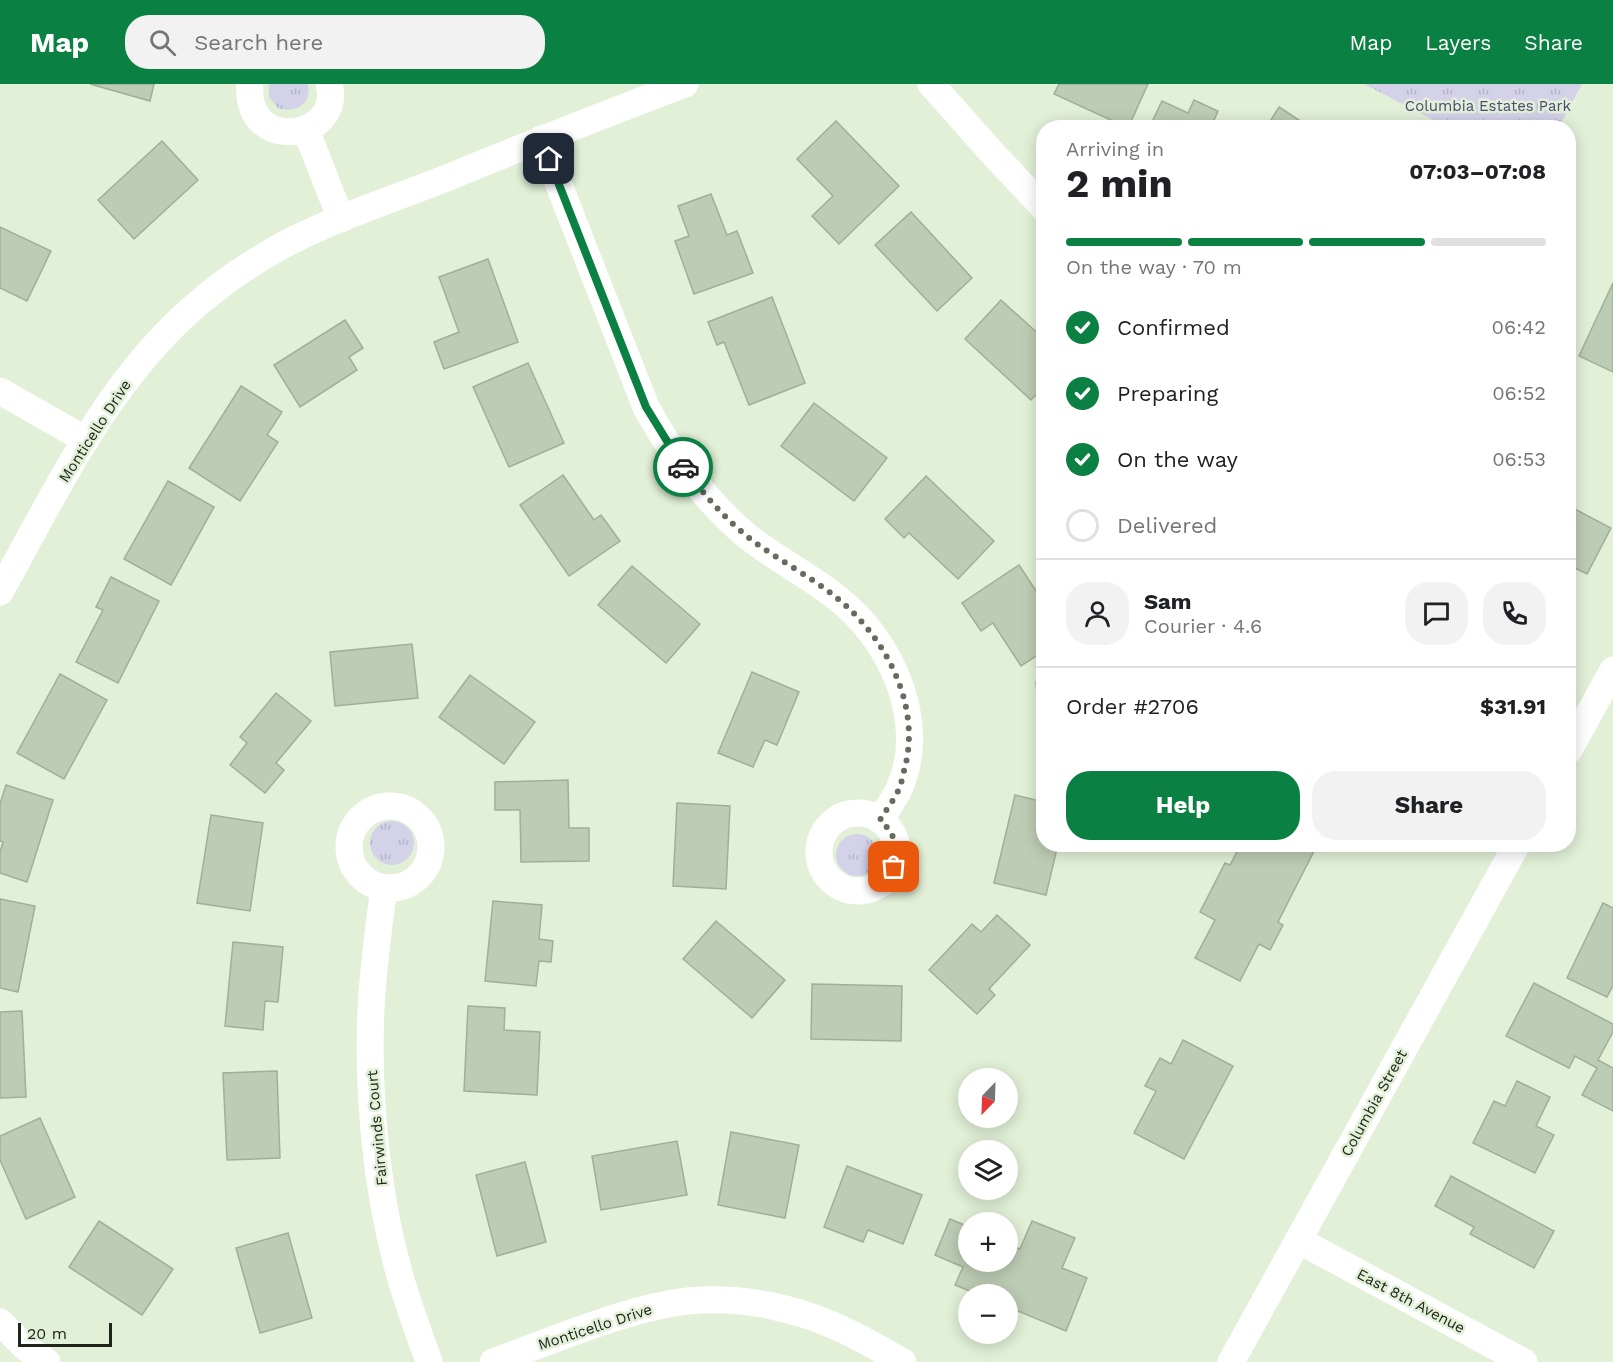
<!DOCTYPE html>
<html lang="en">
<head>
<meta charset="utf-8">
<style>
	body { margin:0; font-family:"Work Sans",sans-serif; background:#f2f2f2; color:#202124; height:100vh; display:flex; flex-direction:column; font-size:22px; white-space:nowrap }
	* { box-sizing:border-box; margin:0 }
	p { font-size:20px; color:#757577 }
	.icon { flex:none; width:33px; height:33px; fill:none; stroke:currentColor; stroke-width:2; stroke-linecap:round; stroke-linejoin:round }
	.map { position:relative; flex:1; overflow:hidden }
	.side { position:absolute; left:1036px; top:36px; width:540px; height:732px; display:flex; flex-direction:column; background:#fff; border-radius:24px; box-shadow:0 3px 15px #0003 }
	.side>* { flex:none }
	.needle { width:39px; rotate:203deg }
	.fabs { position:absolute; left:958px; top:984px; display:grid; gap:12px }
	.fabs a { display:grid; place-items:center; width:60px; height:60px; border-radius:50%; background:#fff; box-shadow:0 3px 15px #0003; font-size:30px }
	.scale { position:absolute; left:18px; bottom:15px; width:94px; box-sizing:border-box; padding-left:6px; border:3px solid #20251c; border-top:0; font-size:16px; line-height:21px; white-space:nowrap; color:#20251c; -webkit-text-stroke:4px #e1f0d7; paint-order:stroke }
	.pin { position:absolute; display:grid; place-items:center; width:51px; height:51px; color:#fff; margin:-26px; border-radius:12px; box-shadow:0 3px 9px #0006 }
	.courier { position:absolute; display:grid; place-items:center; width:60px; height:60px; margin:-30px; border:4px solid #0b8043; border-radius:50%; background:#fff; color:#222; box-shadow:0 2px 8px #0007 }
	.overview em { font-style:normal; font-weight:700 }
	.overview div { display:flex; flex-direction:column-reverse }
	.overview { display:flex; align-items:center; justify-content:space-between; height:102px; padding:0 30px }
	h1 { font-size:39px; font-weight:700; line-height:45px }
	.bar { display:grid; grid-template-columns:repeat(4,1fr); gap:9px 6px; align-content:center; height:72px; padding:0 30px }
	.bar i { height:8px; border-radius:4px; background:#e0e0e0 }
	.bar .on { background:#0b8043 }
	.bar p { grid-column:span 4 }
	.line { display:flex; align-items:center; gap:15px; padding:0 30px; border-top:2px solid #e0e0e0 }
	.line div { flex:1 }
	.round { display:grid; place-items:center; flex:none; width:63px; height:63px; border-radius:24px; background:#f2f2f2 }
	ol { padding:0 30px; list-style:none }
	li { display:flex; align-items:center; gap:18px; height:66px }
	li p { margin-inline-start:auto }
	li .icon { padding:6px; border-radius:50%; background:#0b8043; color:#fff; stroke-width:4 }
	li:last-child { color:#757577 }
	li i { width:33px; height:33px; border:3px solid #e0e0e0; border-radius:50% }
	.cta { display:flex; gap:12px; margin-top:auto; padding:12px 30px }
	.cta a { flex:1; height:69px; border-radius:24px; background:#0b8043; color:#fff; font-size:24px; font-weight:700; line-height:69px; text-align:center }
	.cta a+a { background:#f2f2f2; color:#202124 }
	header { display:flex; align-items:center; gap:36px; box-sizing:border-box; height:84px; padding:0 30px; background:#0b8043; color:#fff }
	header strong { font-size:28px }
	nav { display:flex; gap:33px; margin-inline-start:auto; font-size:21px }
	.search { width:420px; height:54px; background:#f2f2f2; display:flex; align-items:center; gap:15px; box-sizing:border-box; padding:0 21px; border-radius:24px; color:#757577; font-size:22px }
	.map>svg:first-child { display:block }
	.grass { fill:url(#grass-tufts) }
	.building { fill:#bdccb4; stroke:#a1af98; stroke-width:1.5 }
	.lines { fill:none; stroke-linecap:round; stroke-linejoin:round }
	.minor { stroke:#fff; stroke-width:27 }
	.done { stroke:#646c5d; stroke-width:6; stroke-dasharray:0 10.8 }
	.route { stroke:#0b8043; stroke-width:8 }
	.labels { text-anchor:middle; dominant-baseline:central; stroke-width:5; stroke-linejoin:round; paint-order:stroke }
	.park-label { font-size:15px; fill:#4f4874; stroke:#e1f0d7 }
	.street-label { font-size:15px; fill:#20251c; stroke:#e1f0d7 }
</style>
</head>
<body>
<header>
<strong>Map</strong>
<div class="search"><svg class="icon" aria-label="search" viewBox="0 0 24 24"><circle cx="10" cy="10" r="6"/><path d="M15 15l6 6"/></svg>Search here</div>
<nav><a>Map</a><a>Layers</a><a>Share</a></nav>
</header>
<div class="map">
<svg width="1613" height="1278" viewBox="0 0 1613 1278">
	<defs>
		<pattern id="grass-tufts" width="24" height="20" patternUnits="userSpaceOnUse" patternTransform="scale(1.5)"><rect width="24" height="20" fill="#d4d2e9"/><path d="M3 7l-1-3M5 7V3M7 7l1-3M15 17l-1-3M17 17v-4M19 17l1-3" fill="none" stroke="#b6b4c7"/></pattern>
	</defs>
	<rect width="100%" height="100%" fill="#e1f0d7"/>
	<g class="grass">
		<path d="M269 0H308C312 20 295 30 278 24L269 13Z"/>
		<polygon points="1364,0 1582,0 1559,43 1447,43"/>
		<circle cx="392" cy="759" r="22"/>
		<circle cx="857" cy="771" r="21"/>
	</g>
	<g class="building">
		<polygon points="90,0 154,0 150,17"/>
		<polygon points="1059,0 1148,0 1128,44 1054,10"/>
		<polygon points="1194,16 1218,27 1211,43 1213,44 1149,44 1162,17 1188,29"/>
		<polygon points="1279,23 1311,44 1266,44"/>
		<polygon points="836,37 899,102 839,160 812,132 833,112 797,75"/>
		<polygon points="162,57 198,96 134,155 98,116"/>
		<polygon points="711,110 727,151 737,147 753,189 694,210 675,157 689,152 678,122"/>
		<polygon points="911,128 972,194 937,227 875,161"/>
		<polygon points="0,143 51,167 27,217 0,204"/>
		<polygon points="488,175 518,258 444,285 434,258 459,248 439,193"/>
		<polygon points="1613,199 1613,288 1579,272"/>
		<polygon points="772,213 805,299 749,321 724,258 717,261 708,238"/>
		<polygon points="1001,216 1044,255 1044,302 1031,316 965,255"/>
		<polygon points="345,236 363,264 349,273 357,286 300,323 274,281"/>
		<polygon points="528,279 564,359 509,383 473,303"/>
		<polygon points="241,302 282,328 267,351 278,358 240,417 189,384"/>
		<polygon points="814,319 887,374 854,417 781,362"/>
		<polygon points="563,391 594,436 601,431 620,457 569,492 520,421"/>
		<polygon points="926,392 994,457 958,495 909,449 904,454 885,435"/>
		<polygon points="168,397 214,423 171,501 124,475"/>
		<polygon points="1569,422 1611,444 1587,490 1569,481"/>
		<polygon points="1019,481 1044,519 1044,567 1021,582 993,539 981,547 962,519"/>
		<polygon points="632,482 700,540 666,579 598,521"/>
		<polygon points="111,493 159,517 118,599 76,578 103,526 96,523"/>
		<polygon points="412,560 418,614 335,622 330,568"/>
		<polygon points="752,588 799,608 777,661 765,656 753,683 718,669"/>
		<polygon points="60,590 107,616 64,695 17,669"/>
		<polygon points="470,591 535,638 504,680 439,633"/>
		<polygon points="1044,597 1044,688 1036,598"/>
		<polygon points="276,609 311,637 276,679 284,686 265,709 230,681 247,659 240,653"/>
		<polygon points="568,696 569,744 589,744 589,777 521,778 520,726 495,726 495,698"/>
		<polygon points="6,701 53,716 27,798 0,789 0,768 3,758 0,757 0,720"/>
		<polygon points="1015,711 1044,718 1044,760 1058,760 1046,811 994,799"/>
		<polygon points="677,719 730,722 726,805 673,802"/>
		<polygon points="211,731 263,739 250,827 197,819"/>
		<polygon points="1241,760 1301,760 1314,767 1278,838 1283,841 1270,866 1259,860 1240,897 1195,874 1215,836 1200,828 1225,779 1230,781"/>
		<polygon points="0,815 35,822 18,908 0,904"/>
		<polygon points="493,817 542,821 539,855 553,857 551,878 539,877 536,902 485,897"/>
		<polygon points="1603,819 1613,824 1613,901 1607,913 1567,894"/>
		<polygon points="997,831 1030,861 989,905 995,911 977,930 929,886 972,840 981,848"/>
		<polygon points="716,837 785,896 752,934 683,875"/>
		<polygon points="233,858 283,863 278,918 265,917 263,946 225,942"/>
		<polygon points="1534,899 1613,940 1613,948 1598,976 1613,984 1613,1027 1582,1011 1597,984 1575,972 1569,984 1506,952"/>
		<polygon points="812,900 902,902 901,957 811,955"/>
		<polygon points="468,922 505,924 504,946 540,948 537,1011 464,1007"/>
		<polygon points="22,927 26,1013 0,1014 0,928"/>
		<polygon points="1183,956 1233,982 1184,1075 1134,1049 1156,1007 1145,1002 1160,974 1171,980"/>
		<polygon points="277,987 280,1074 227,1076 223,989"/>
		<polygon points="1517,997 1550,1013 1536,1042 1554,1051 1535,1089 1473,1059 1494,1017 1505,1022"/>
		<polygon points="40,1034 75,1113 26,1135 0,1076 0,1052"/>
		<polygon points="731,1048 799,1061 785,1134 718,1121"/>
		<polygon points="677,1057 687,1111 601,1126 592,1072"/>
		<polygon points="525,1078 546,1158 497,1172 476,1091"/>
		<polygon points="847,1082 922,1111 903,1160 868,1146 863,1158 824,1143"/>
		<polygon points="1451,1092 1554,1147 1534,1184 1470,1150 1474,1143 1435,1122"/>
		<polygon points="950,1135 969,1143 969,1178 1008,1178 1008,1160 1020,1165 1032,1137 1075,1154 1062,1184 1087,1194 1066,1247 1008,1223 1008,1210 977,1210 955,1201 963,1183 935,1171"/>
		<polygon points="99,1137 173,1185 142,1231 69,1183"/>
		<polygon points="288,1149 312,1234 260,1249 236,1164"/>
	</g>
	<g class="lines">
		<g class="minor">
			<path d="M250 0C244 71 344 56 329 0"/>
			<polyline points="931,0 995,72 1044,124"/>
			<polyline points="306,46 341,135"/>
			<path d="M541 55 646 323C672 371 705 417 747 452 775 475 809 491 837 514 891 555 929 639 899 705 894 716 886 726 880 736"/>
			<polyline points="0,307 86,356"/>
			<path d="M0 508C48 422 92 329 160 256 196 217 242 183 289 158 340 132 396 114 449 93 527 61 606 30 685 0"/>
			<polyline points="1569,666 1613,586"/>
			<circle cx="390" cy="763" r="41"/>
			<circle cx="858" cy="768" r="39"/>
			<path d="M384 804C379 838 375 873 372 908 366 998 375 1104 400 1192 408 1221 419 1249 429 1278"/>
			<polyline points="1298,1156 1524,1278"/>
			<polyline points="0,1238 25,1263 47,1278"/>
			<path d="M493 1278C552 1257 626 1224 688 1217 729 1213 770 1219 809 1232 842 1243 873 1261 903 1278"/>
			<polyline points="1231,1278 1517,760"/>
		</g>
	</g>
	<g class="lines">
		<path class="done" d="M683 383C702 408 724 434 748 453 777 476 811 492 838 515 886 554 921 621 905 683 903 690 902 698 899 705 894 716 886 726 880 736 895 750 899 763 894 783"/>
		<polyline class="route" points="549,75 646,323 683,383"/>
	</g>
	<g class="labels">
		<g class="park-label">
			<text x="1488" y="22">Columbia Estates Park</text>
		</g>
		<g class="street-label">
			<text transform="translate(95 347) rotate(-57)">Monticello Drive</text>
			<text transform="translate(1374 1019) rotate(-61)">Columbia Street</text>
			<text transform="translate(377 1044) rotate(-95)">Fairwinds Court</text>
			<text transform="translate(1411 1217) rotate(28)">East 8th Avenue</text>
			<text transform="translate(595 1243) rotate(-18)">Monticello Drive</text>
		</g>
	</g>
</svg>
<div class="fabs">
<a><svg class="needle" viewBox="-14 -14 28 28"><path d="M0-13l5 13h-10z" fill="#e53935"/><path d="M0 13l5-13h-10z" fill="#757577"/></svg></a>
<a><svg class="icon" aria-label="layers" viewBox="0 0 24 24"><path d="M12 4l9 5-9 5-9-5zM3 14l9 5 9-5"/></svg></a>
<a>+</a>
<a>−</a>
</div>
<div class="scale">20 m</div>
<div class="pin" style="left:894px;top:783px;background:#ea580c"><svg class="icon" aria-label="bag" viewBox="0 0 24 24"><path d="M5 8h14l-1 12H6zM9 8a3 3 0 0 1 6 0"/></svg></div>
<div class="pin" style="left:549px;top:75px;background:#1f2937"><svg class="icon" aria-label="home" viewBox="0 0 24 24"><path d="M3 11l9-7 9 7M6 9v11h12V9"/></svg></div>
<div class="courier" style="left:683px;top:383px"><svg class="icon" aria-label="car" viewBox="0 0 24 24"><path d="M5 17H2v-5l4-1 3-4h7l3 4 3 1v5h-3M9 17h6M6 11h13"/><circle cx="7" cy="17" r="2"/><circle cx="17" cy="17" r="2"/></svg></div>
<section class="side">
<div class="overview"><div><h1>2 min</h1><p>Arriving in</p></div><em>07:03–07:08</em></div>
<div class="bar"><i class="on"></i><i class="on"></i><i class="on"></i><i></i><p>On the way · 70 m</p></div>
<ol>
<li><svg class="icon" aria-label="check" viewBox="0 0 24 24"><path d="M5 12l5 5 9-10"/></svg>Confirmed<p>06:42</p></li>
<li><svg class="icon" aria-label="check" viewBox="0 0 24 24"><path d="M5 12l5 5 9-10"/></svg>Preparing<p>06:52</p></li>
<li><svg class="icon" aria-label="check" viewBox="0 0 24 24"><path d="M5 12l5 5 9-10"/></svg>On the way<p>06:53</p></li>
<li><i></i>Delivered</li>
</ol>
<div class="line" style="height:108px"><a class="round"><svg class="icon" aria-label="person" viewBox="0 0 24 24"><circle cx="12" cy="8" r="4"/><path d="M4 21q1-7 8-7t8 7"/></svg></a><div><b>Sam</b><p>Courier · 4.6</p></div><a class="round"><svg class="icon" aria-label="chat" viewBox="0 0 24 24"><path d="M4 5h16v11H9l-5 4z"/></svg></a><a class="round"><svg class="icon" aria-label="phone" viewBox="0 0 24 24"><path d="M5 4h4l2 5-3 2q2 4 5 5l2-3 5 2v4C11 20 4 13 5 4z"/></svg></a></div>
<div class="line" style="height:78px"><div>Order #2706</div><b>$31.91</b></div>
<div class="cta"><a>Help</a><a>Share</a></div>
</section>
</div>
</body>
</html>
